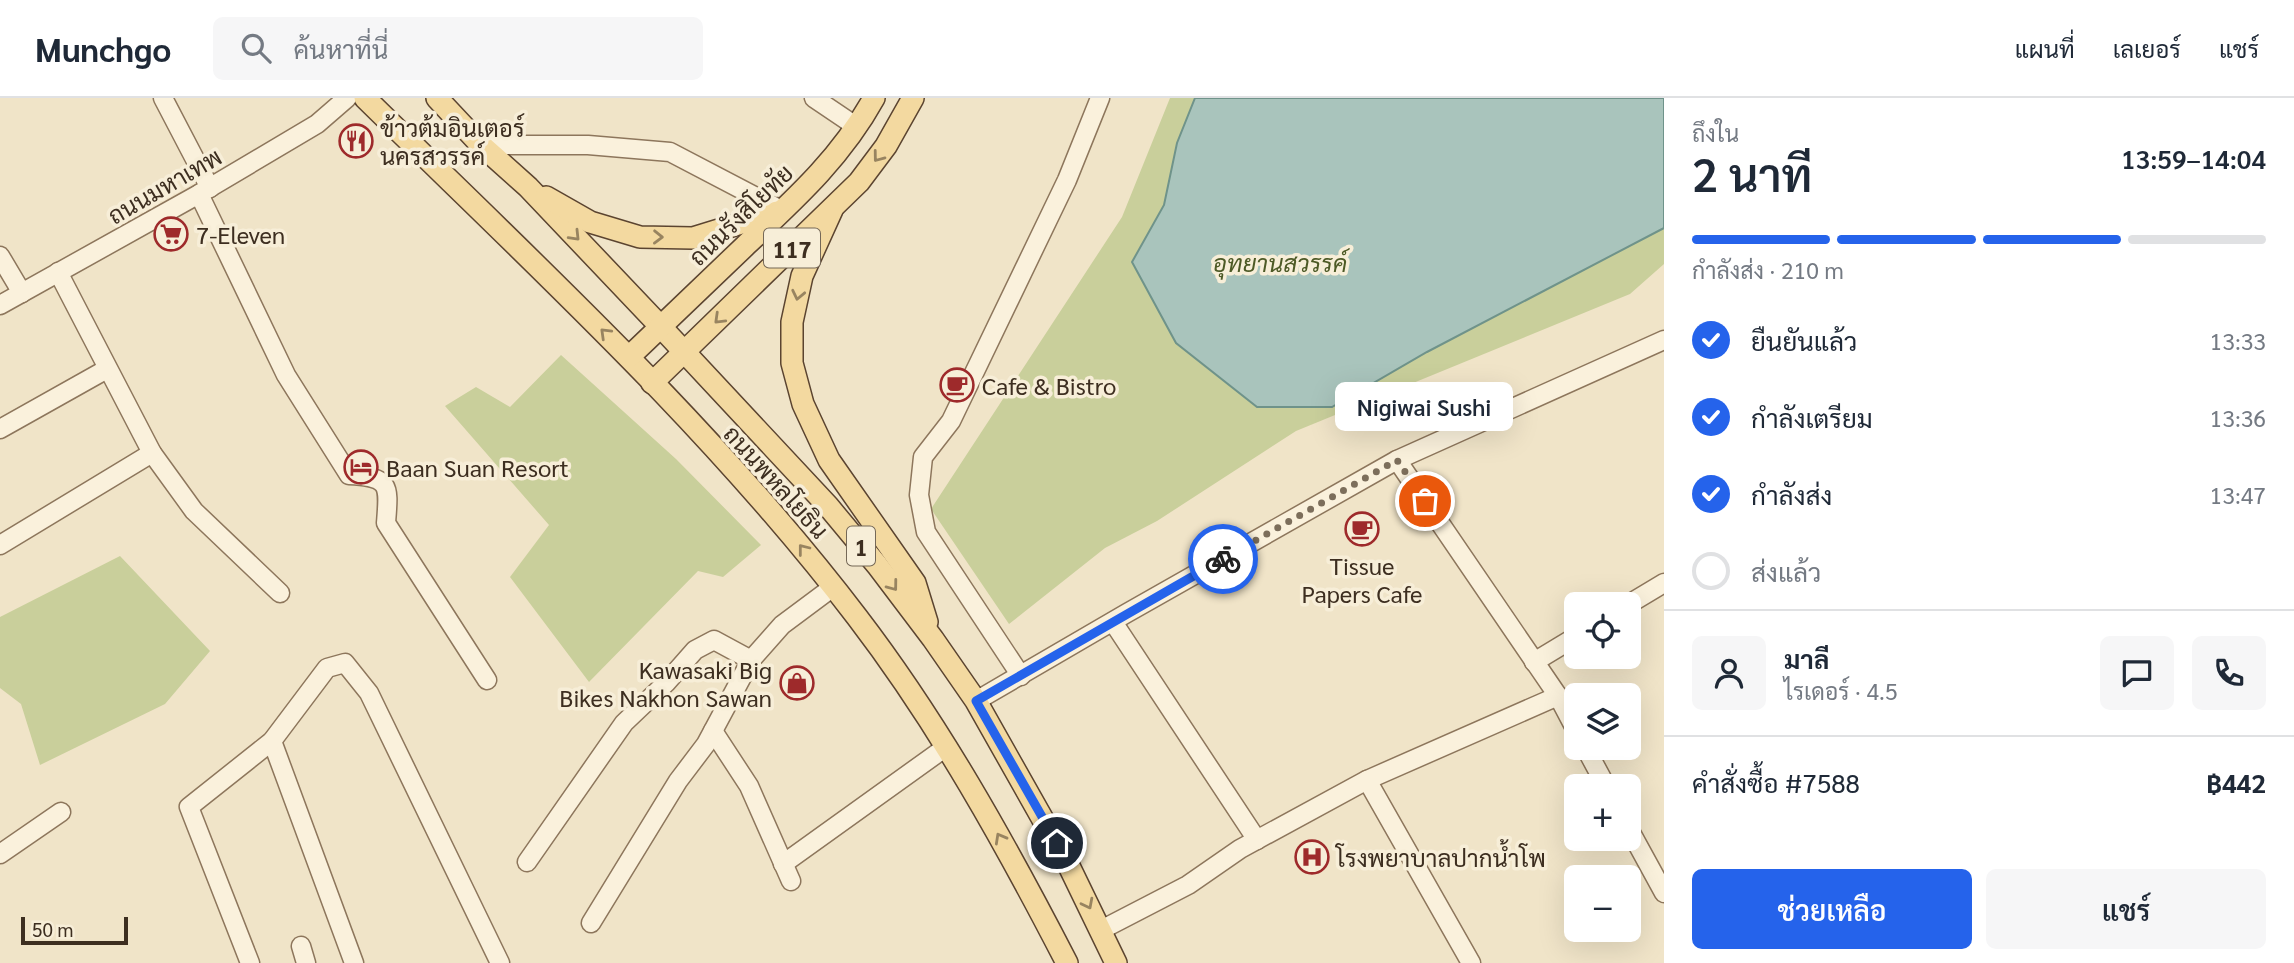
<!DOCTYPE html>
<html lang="th">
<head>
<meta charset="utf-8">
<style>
	body { margin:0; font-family:Georgia,Sarabun,serif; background:#f6f6f7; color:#1f2937; height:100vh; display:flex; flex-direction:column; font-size:26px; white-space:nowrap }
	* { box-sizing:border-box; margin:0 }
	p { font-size:23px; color:#747a83 }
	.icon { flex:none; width:38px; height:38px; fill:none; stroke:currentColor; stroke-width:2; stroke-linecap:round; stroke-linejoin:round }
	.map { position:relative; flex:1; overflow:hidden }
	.details { display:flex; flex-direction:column; background:#fff; width:630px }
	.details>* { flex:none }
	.tools { position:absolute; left:1564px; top:494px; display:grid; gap:14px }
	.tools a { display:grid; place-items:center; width:77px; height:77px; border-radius:10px; background:#fff; box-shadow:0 7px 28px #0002; font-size:35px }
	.scale { position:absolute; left:21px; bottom:18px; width:107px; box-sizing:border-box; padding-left:7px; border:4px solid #3d2e20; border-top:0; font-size:19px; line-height:24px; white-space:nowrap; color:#3d2e20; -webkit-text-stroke:5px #f7eed8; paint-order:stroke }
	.pin { position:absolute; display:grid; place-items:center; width:60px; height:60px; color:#fff; margin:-30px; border:4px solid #fff; border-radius:50%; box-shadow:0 2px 7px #0007 }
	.courier { position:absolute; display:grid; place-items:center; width:70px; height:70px; margin:-35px; border:5px solid #2563eb; border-radius:50%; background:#fff; color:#222; box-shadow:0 2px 9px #0007 }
	.bubble { position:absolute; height:49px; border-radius:10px; background:#fff; box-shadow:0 7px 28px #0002; font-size:23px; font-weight:600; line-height:49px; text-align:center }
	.summary em { font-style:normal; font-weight:600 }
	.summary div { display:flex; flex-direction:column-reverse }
	.summary { display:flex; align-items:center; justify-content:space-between; height:119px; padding:0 28px }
	h1 { font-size:46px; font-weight:600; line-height:52px }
	.bar { display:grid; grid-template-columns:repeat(4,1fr); gap:10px 7px; align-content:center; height:84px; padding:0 28px }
	.bar i { height:9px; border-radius:5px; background:#e0e1e3 }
	.bar .on { background:#2563eb }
	.bar p { grid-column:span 4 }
	.line { display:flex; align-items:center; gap:18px; padding:0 28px; border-top:2px solid #e0e1e3 }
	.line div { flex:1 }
	.round { display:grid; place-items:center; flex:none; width:74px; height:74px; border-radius:10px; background:#f6f6f7 }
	ol { padding:0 28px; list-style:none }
	li { display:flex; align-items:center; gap:21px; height:77px }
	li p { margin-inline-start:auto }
	li .icon { padding:7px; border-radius:50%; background:#2563eb; color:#fff; stroke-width:4 }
	li:last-child { color:#747a83 }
	li i { width:38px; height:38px; border:4px solid #e0e1e3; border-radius:50% }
	.primary-button { display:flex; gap:14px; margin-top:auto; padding:14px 28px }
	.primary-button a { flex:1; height:80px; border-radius:10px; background:#2563eb; color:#fff; font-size:28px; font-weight:600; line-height:80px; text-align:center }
	.primary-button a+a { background:#f6f6f7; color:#1f2937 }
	header { display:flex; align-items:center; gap:42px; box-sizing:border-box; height:98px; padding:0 35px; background:#fff; border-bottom:2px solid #e0e1e3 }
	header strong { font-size:33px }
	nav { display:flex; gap:38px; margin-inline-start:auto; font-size:24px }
	.search { width:490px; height:63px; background:#f6f6f7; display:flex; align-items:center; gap:18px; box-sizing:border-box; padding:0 24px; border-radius:10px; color:#747a83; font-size:26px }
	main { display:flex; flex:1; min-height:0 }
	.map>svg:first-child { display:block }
	.green { fill:#c9cf9b }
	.water { fill:#a9c4bc; stroke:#6f938a; stroke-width:2 }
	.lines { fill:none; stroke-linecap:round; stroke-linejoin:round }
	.minor-casing { stroke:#8d765c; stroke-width:21 }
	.major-casing { stroke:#5b4430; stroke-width:24 }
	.minor { stroke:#faf1dc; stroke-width:18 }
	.major { stroke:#f3d9a0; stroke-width:21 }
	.oneway { stroke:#988460 }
	.done { stroke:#7c6e5b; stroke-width:7; stroke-dasharray:0 12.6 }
	.route { stroke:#2563eb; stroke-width:9 }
	.labels { text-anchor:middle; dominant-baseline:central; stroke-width:7; stroke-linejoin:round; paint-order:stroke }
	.shield { fill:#f7eed8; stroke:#756857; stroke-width:2 }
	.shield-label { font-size:23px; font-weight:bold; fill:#3d2e20 }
	.poi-label { font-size:24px; fill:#3d2e20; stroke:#f7eed8; text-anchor:start }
	.street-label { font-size:24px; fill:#3d2e20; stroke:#f7eed8 }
	.park-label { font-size:24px; font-style:italic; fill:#4d5a26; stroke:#f7eed8 }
</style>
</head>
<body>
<header>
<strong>Munchgo</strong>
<div class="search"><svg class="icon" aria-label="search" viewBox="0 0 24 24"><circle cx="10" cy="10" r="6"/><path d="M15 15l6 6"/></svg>ค้นหาที่นี่</div>
<nav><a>แผนที่</a><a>เลเยอร์</a><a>แชร์</a></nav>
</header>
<main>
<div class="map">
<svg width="1664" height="865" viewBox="0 0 1664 865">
	<rect width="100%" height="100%" fill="#f0e4c8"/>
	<g class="green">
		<polygon points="1170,0 1664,0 1664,166 1630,196 1296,333 1157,423 1105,450 1009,526 931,411 1122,119"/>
		<polygon points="561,257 676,361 761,447 723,479 698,473 589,584 510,479 549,427 445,308 476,289 510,309"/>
		<polygon points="120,458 210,553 165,606 40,667 21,606 0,590 0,519"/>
	</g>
	<polygon class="water" points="1195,0 1664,0 1664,130 1427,254 1332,309 1257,309 1176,245 1132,164 1164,107 1177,45"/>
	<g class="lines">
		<defs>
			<g id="minor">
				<polyline points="163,0 210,90"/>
				<polyline points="814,0 857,29"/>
				<polyline points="481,47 588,47 670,54 783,113"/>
				<path d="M199 96 286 277 349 377C391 379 389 387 386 425L487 582"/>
				<polyline points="0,158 22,195"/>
				<polyline points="58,174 152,355 194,413 280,495"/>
				<polyline points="0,207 199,96 317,26 347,0"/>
				<polyline points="0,331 107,271"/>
				<polyline points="1397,362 1558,598 1577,634"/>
				<polyline points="0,447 152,355"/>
				<polyline points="1629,506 1664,485"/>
				<polyline points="1113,524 1257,742"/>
				<polyline points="1534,564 1577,538"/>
				<polyline points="1021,578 926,434 919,397 923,359 951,323 1067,82 1100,0"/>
				<polyline points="976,603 1127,515 1397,362 1664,242"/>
				<polyline points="713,633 749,688 791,783"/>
				<polyline points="272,643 354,865"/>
				<polyline points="1585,649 1606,688"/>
				<polyline points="1367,682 1471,865"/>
				<polyline points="1629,731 1664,795"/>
				<polyline points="0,756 61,714"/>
				<polyline points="527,764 624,625 666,585 695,552 714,542 751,562"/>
				<polyline points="783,766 946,649"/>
				<polyline points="591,825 678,683 706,646 751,562 782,527 833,489"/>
				<polyline points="1101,832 1188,787 1240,751 1367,682 1558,598"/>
				<polyline points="301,848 306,865"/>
				<polyline points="250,865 189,709 272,643 327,570 345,565 369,595 500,865"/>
			</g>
			<g id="major">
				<path d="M365 0C535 167 712 329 857 519 939 626 1005 745 1067 865"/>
				<polyline points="437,0 481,47 528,89 661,229 828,408 877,467 933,541 976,603 1068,766 1116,865"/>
				<polyline points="546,99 590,124 640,139 693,140 777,114"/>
				<polyline points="832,112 802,178 792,224 792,265 803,306 829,362 915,485 927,524"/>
				<path d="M629 259C668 222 706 185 745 148 794 102 841 60 874 0"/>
				<polyline points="652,285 859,84 886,48 913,0"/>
			</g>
		</defs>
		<use href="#minor" class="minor-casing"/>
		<use href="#major" class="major-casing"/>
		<use href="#minor" class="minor"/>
		<use href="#major" class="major"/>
	</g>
	<defs><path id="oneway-chevron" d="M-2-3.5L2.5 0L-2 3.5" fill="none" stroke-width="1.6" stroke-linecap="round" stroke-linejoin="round" transform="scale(1.75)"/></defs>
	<g class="oneway">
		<use href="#oneway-chevron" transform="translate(878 59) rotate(127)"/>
		<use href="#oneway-chevron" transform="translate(575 138) rotate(46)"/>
		<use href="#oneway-chevron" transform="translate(658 139) rotate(1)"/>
		<use href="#oneway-chevron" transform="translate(798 197) rotate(102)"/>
		<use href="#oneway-chevron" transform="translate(719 221) rotate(136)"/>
		<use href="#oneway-chevron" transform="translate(605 235) rotate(-136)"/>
		<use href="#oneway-chevron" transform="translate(803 451) rotate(-128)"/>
		<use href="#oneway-chevron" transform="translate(893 488) rotate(53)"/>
		<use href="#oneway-chevron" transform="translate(1000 740) rotate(-119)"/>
		<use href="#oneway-chevron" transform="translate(1088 806) rotate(63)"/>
	</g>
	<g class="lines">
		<polyline class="done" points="1223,461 1397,362 1425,403"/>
		<polyline class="route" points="1057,745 976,603 1223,461"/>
	</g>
	<defs>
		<symbol id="restaurant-ring" viewBox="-11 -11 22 22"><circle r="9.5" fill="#f7eed8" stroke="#9e2a2b" stroke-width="1.5"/><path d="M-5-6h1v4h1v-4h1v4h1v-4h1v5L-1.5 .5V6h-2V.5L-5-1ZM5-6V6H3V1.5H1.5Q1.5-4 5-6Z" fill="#9e2a2b"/></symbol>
		<symbol id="supermarket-ring" viewBox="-11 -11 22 22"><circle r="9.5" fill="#f7eed8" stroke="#9e2a2b" stroke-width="1.5"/><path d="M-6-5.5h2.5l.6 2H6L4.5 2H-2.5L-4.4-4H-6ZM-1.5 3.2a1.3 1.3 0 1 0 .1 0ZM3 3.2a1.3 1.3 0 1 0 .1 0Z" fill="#9e2a2b"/></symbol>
		<symbol id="cafe-ring" viewBox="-11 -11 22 22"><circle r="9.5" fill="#f7eed8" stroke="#9e2a2b" stroke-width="1.5"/><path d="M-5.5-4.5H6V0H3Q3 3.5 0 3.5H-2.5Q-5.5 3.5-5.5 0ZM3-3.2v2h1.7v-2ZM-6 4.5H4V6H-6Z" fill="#9e2a2b"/></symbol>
		<symbol id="hotel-ring" viewBox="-11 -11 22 22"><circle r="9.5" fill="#f7eed8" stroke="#9e2a2b" stroke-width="1.5"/><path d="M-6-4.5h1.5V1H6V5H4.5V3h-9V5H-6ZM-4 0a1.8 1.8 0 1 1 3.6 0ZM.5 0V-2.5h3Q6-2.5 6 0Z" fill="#9e2a2b"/></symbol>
		<symbol id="shop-ring" viewBox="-11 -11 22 22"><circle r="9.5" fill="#f7eed8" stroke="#9e2a2b" stroke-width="1.5"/><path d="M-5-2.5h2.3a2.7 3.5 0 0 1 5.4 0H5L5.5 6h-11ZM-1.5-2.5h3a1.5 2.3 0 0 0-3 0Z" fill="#9e2a2b"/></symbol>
		<symbol id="hospital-ring" viewBox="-11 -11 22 22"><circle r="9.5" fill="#f7eed8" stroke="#9e2a2b" stroke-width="1.5"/><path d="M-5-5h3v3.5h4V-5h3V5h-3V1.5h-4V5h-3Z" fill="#9e2a2b"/></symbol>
	</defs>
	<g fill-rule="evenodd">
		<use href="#restaurant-ring" x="337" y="24" width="38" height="38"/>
		<use href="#supermarket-ring" x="152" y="117" width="38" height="38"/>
		<use href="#cafe-ring" x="938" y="268" width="38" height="38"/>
		<use href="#hotel-ring" x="342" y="350" width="38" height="38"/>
		<use href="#cafe-ring" x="1343" y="412" width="38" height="38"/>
		<use href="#shop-ring" x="778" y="566" width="38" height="38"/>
		<use href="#hospital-ring" x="1293" y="740" width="38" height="38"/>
	</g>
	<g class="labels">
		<g class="shield">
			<rect x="764" y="130.5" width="56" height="39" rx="5"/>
			<rect x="847" y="428.5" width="28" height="39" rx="5"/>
		</g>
		<g class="shield-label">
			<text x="792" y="150">117</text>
			<text x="861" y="448">1</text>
		</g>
		<g class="poi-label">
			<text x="380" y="29">ข้าวต้มอินเตอร์<tspan x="380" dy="28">นครสวรรค์</tspan></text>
			<text x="196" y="136">7-Eleven</text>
			<text x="982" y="287">Cafe &amp; Bistro</text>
			<text x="386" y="369">Baan Suan Resort</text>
			<text x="1362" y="467" text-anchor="middle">Tissue<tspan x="1362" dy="28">Papers Cafe</tspan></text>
			<text x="772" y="571" text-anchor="end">Kawasaki Big<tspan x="772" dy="28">Bikes Nakhon Sawan</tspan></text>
			<text x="1336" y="759">โรงพยาบาลปากน้ำโพ</text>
		</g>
		<g class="street-label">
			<text transform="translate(164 87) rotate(-30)">ถนนมหาเทพ</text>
			<text transform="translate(740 116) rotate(-44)">ถนนรังสิโยทัย</text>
			<text transform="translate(777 383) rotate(48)">ถนนพหลโยธิน</text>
		</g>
		<g class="park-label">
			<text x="1280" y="164">อุทยานสวรรค์</text>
		</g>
	</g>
</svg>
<div class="tools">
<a><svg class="icon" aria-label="locate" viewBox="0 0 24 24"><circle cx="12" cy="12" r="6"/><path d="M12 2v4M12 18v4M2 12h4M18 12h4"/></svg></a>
<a><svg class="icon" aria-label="layers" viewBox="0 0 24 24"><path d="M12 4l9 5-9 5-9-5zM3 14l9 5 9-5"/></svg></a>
<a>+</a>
<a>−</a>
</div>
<div class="scale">50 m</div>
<div class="pin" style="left:1425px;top:403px;background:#ea580c"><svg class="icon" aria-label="bag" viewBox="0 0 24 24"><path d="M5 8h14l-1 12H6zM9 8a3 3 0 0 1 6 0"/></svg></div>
<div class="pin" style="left:1057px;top:745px;background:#1f2937"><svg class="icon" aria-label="home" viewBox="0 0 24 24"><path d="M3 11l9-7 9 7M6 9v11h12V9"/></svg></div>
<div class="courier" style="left:1223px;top:461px"><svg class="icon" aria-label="bike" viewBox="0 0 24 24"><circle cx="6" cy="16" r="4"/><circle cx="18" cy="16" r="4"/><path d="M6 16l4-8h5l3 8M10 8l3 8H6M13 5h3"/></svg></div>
<div class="bubble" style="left:1335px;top:284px;width:178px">Nigiwai Sushi</div>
</div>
<section class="details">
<div class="summary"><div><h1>2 นาที</h1><p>ถึงใน</p></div><em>13:59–14:04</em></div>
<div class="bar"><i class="on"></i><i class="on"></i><i class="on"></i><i></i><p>กำลังส่ง · 210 m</p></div>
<ol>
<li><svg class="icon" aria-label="check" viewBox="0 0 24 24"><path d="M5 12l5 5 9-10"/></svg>ยืนยันแล้ว<p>13:33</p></li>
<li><svg class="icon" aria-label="check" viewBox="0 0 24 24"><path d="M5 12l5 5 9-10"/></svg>กำลังเตรียม<p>13:36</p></li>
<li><svg class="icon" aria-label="check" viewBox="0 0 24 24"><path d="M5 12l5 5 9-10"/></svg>กำลังส่ง<p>13:47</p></li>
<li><i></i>ส่งแล้ว</li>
</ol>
<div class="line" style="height:126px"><a class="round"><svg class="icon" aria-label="person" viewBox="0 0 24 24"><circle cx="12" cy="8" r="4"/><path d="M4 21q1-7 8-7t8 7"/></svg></a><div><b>มาลี</b><p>ไรเดอร์ · 4.5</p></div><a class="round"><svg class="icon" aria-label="chat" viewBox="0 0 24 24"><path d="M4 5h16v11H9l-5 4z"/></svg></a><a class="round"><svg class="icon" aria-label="phone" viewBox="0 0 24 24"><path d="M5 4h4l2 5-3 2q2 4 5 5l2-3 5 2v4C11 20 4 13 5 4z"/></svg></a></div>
<div class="line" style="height:91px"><div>คำสั่งซื้อ #7588</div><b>฿442</b></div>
<div class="primary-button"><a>ช่วยเหลือ</a><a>แชร์</a></div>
</section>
</main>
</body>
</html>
